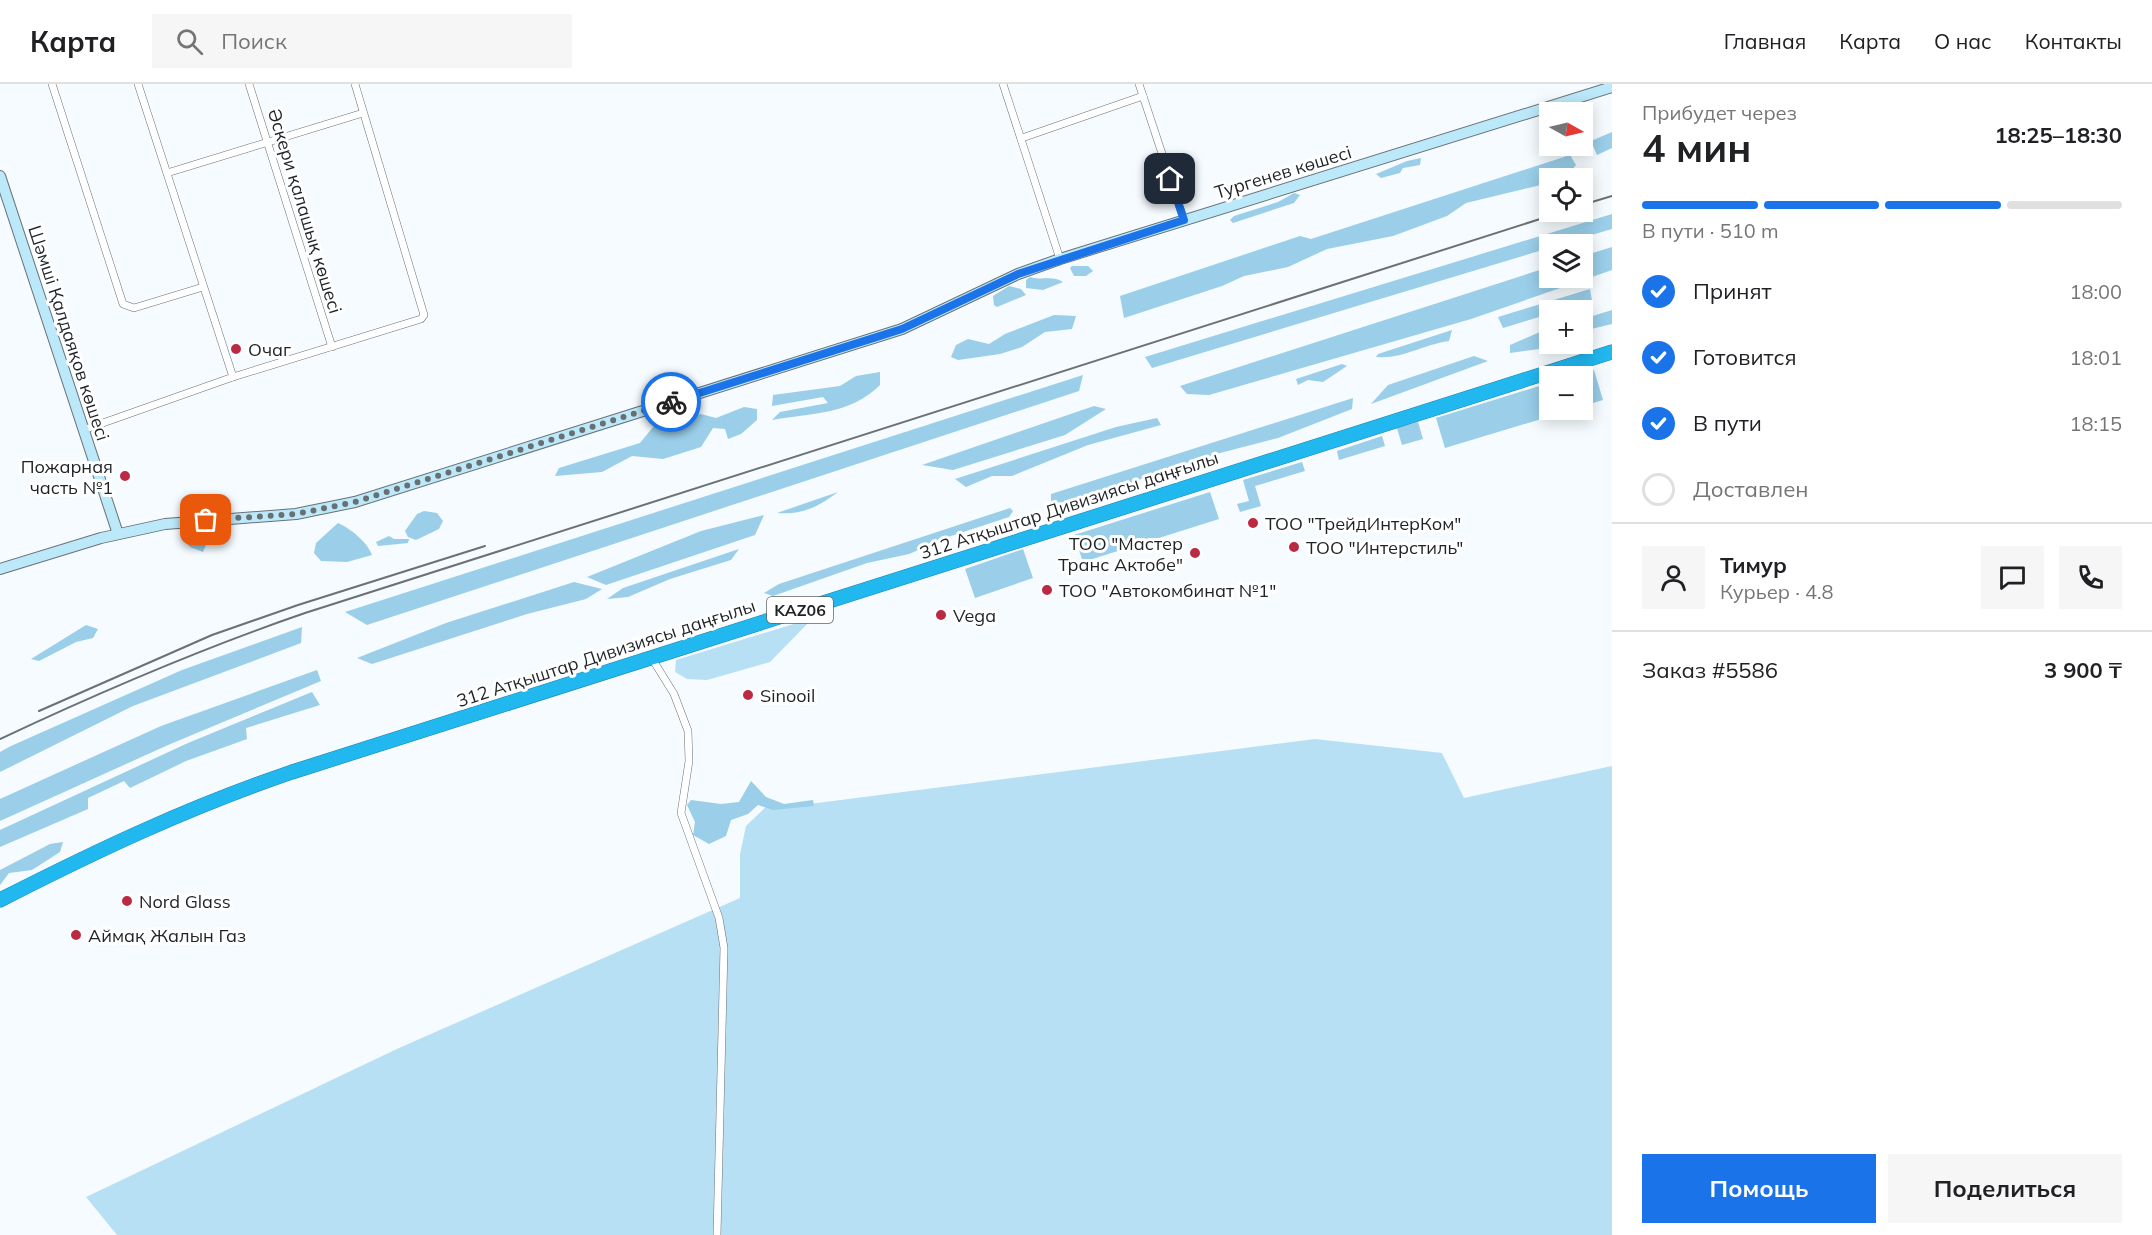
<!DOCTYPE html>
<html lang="ru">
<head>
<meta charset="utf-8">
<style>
	body { margin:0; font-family:Mulish,sans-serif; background:#f6f6f6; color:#202124; height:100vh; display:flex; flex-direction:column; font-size:22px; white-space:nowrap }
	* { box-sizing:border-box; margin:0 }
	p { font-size:20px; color:#757577 }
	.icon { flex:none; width:33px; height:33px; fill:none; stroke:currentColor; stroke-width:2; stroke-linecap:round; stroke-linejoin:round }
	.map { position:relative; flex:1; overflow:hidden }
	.drawer { display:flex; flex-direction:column; background:#fff; width:540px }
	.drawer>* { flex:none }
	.needle { width:39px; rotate:98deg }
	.tools { position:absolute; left:1539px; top:18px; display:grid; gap:12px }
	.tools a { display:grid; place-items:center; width:54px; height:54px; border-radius:0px; background:#fff; box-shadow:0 3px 15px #0003; font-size:30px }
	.pin { position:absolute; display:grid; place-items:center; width:51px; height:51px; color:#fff; margin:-26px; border-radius:12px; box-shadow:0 3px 9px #0006 }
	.courier { position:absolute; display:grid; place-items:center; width:60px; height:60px; margin:-30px; border:4px solid #1a73e8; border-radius:50%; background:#fff; color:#222; box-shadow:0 2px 8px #0007 }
	.headline em { font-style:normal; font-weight:700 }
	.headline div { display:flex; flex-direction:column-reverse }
	.headline { display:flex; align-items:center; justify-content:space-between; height:102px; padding:0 30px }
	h1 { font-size:39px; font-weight:700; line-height:45px }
	.bar { display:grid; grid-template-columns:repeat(4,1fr); gap:9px 6px; align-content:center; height:72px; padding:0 30px }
	.bar i { height:8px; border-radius:4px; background:#e0e0e0 }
	.bar .selected { background:#1a73e8 }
	.bar p { grid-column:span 4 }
	.line { display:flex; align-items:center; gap:15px; padding:0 30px; border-top:2px solid #e0e0e0 }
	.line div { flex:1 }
	.round { display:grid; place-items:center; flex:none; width:63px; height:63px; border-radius:0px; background:#f6f6f6 }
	ol { padding:0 30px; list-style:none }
	li { display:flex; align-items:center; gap:18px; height:66px }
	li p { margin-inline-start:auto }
	li .icon { padding:6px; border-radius:50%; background:#1a73e8; color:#fff; stroke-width:4 }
	li:last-child { color:#757577 }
	li i { width:33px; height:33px; border:3px solid #e0e0e0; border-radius:50% }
	.button { display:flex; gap:12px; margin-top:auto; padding:12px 30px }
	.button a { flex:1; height:69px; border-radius:0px; background:#1a73e8; color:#fff; font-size:24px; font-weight:700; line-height:69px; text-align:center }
	.button a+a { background:#f6f6f6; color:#202124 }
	header { display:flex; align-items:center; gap:36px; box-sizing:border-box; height:84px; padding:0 30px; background:#fff; border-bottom:2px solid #e0e0e0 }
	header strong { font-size:28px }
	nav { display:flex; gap:33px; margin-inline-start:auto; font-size:21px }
	.search { width:420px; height:54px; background:#f6f6f6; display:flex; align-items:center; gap:15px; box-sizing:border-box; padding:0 21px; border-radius:0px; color:#757577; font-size:22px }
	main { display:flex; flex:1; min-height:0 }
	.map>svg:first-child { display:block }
	.green { fill:#b8e0f4 }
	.forest { fill:#9acee9 }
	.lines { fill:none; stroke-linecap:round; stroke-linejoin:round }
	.street-casing { stroke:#6a7277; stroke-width:8 }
	.secondary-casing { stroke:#6a7277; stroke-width:12 }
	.highway-casing { stroke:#2083a8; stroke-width:15 }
	.street { stroke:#fff; stroke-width:7 }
	.secondary { stroke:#bce9fa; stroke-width:10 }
	.highway { stroke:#21b7ef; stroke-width:14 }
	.rail { stroke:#6c7173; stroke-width:2 }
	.done { stroke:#6a6f71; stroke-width:6; stroke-dasharray:0 10.8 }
	.route { stroke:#1a73e8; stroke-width:8 }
	.poi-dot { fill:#bb2a43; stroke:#fff; stroke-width:2 }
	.labels { text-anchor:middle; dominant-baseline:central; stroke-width:6; stroke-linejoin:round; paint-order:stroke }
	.shield { fill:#fff; stroke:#626566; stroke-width:1.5 }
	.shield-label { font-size:16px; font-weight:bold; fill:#1f2325 }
	.street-label { font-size:18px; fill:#1f2325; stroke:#fff }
	.poi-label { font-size:18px; fill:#1f2325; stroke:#fff; text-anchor:start }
</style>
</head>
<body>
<header>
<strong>Карта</strong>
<div class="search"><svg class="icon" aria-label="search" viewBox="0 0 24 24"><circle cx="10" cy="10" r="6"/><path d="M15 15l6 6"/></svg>Поиск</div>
<nav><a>Главная</a><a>Карта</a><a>О нас</a><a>Контакты</a></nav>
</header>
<main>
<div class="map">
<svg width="1612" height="1151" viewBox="0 0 1612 1151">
	<rect width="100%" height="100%" fill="#f5fbfe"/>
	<g class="green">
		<polygon points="813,534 770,578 707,596 687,595 675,588 676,576"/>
		<polygon points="1315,655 1442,669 1464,714 1612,682 1612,1151 117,1151 86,1113 399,964 740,814 740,770 746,742 773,716 786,723"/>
	</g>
	<g class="forest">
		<polygon points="1612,48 1612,64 1597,71 1591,57"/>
		<polygon points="1570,71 1576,81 1565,94 1550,94 1549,99 1466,119 1447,132 1393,152 1327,165 1288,183 1244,192 1222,202 1124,234 1120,212 1300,152 1311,155"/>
		<polygon points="1421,74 1420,81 1403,84 1400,89 1381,94 1376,90 1407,77"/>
		<polygon points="1294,109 1300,111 1294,119 1233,139 1230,136 1234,132 1278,118"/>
		<polygon points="1612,130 1612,145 1561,160 1550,160 1549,164 1152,284 1145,273"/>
		<polygon points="1612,163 1612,186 1471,235 1209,311 1187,310 1180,302 1549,183 1550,194 1582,194 1583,172"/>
		<polygon points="1072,182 1088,182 1093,187 1086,192 1074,192 1070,184"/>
		<path d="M1030 193C1042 197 1052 191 1063 198L1043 206 1026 204V196Z"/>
		<polygon points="1009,202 1021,205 1026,211 997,223 994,221 993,212"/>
		<polygon points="1590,205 1592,217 1561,226 1550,226 1549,230 1503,244 1498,233"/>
		<polygon points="1612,226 1612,240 1583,247 1583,235"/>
		<polygon points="1054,231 1076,232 1072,245 1045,248 1022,263 1000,270 958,276 951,273 956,261 968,255 989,260 1005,250"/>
		<polygon points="1549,244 1550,260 1539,265 1510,269 1510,261"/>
		<path d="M1452 246 1449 257C1421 261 1404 275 1376 273L1378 270Z"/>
		<polygon points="1474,272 1488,277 1371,320 1388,301"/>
		<polygon points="1342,280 1347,282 1323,298 1308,296 1298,301 1296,295"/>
		<polygon points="1594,286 1603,316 1583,322 1582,292 1572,292"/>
		<path d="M880 288V301C850 331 811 329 772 336L780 328 828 319 823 313 772 322 773 311 840 302 856 292Z"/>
		<polygon points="1083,291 1079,307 367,541 345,528"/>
		<polygon points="1549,299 1550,326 1571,326 1445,364 1436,334"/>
		<polygon points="1353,314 1352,325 1278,354 1201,374 1064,422 1051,420 1051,410"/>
		<polygon points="1094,322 1106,325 1065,351 953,386 922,381"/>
		<polygon points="744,323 757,325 757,336 741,350 728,355 725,345 713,344 701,363 663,375 632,372 602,388 555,392 559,384 640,359 654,342 701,330 716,334"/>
		<polygon points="1157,334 1161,341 1088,361 1012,392 992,392 966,403 955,395 1116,343"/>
		<polygon points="1418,338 1423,355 1402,361 1397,344"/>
		<polygon points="1382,352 1385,362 1339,376 1337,367"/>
		<polygon points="1302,378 1305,387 1255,402 1261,422 1240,428 1237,420 1249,417 1243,396"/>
		<path d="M838 408C818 423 802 431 777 429Z"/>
		<polygon points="1210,408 1219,435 1083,478 1074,451"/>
		<polygon points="1010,424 1013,427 1009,433 951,452 909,470 867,479 773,512 764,509 779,500"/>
		<polygon points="424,427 437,429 443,437 439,445 416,456 408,453 405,447 417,430"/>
		<polygon points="764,431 755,451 606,501 587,493 701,447"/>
		<path d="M338 439C351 445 367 458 372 471L347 478 321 477 314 469 316 459Z"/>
		<polygon points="218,445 220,450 208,456 203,468 190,463 183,455"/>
		<polygon points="389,452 394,455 409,455 408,459 378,462 376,458"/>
		<polygon points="739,465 731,476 670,495 628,513 607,515 623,504"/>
		<polygon points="1023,465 1033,494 975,514 965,485"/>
		<polygon points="574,498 602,505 586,515 527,530 372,580 357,574 446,539"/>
		<polygon points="86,541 98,545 93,554 76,558 39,577 31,575"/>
		<polygon points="302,543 301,559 133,622 0,688 0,668 11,662 182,586"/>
		<polygon points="317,586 321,597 168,661 0,737 0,715 161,642"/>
		<polygon points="312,608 320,621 246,644 247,655 186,677 130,704 124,697 88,714 88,725 0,763 0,746 188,659"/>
		<polygon points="751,697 766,713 784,720 813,716 814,722 773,726 758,721 748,730 731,736 726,752 709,760 693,751 695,738 687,721 691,716 721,720 739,718"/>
		<polygon points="63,758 60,768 32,786 9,789 0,801 0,786 50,760"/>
	</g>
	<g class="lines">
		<defs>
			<g id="street">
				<polyline points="52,0 123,220 134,224 203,203"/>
				<polyline points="138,0 233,293"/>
				<polyline points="249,0 332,263"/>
				<polyline points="1003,0 1060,175"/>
				<polyline points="1139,0 1184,136"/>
				<polyline points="1022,54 1143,12"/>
				<polyline points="167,89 363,29"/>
				<polyline points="83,346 233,293 421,235 424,231 355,0"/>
				<polyline points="651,573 674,610 688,647 689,677 681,729 719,834 724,864 717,1151"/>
			</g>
			<g id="secondary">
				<polyline points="0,92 118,450"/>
				<polyline points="0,485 101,454 165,440 296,430 355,418 902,245 1018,190 1060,175 1612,3"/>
			</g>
			<path id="highway" d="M0 816C98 766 187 724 292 688L1612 268"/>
		</defs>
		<use href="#street" class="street-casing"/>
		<use href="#secondary" class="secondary-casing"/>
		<use href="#highway" class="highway-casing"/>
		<use href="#street" class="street"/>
		<use href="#secondary" class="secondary"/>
		<use href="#highway" class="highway"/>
		<g class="rail">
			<polyline points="1582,121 1612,112"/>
			<polyline points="39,627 212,551 298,521 485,462"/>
			<path d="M0 655C100 608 200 565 305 529L1562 128"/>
		</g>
	</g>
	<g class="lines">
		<polyline class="done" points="206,436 296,430 355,418 671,318"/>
		<polyline class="route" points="671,318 902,245 1018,190 1184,136 1170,95"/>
	</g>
	<g class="poi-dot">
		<circle cx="236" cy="265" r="6"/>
		<circle cx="125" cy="392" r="6"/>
		<circle cx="1253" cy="439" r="6"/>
		<circle cx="1294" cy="463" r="6"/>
		<circle cx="1195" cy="469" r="6"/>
		<circle cx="1047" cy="506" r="6"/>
		<circle cx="941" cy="531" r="6"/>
		<circle cx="748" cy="611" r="6"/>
		<circle cx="127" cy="817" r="6"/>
		<circle cx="76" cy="851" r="6"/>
	</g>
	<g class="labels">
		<rect class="shield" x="767" y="513" width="66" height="26" rx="4.5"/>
		<g class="shield-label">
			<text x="800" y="526">KАZ06</text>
		</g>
		<g class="street-label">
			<text transform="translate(1283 88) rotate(-17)">Тургенев көшесі</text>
			<text transform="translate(305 127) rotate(73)">Әскери қалашық көшесі</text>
			<text transform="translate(69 249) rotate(72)">Шәмші Қалдаяқов көшесі</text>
			<text transform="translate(1069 421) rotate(-18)">312 Атқыштар Дивизиясы даңғылы</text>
			<text transform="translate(606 569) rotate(-18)">312 Атқыштар Дивизиясы даңғылы</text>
		</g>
		<g class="poi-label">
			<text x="248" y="265">Очаг</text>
			<text x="113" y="382" text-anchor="end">Пожарная<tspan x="113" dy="21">часть №1</tspan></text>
			<text x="1265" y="439">ТОО "ТрейдИнтерКом"</text>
			<text x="1183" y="459" text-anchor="end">ТОО "Мастер<tspan x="1183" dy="21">Транс Актобе"</tspan></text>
			<text x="1306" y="463">ТОО "Интерстиль"</text>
			<text x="1059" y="506">ТОО "Автокомбинат №1"</text>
			<text x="953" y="531">Vega</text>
			<text x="760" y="611">Sinooil</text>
			<text x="139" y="817">Nord Glass</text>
			<text x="88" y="851">Аймақ Жалын Газ</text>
		</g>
	</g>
</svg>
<div class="tools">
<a><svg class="needle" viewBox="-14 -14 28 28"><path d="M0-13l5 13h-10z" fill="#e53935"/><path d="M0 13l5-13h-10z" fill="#757577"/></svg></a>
<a><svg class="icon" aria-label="locate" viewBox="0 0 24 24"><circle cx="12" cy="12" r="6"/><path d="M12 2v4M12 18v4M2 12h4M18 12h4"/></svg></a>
<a><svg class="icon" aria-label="layers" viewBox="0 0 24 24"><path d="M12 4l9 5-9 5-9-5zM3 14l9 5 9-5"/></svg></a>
<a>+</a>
<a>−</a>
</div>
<div class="pin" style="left:206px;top:436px;background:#ea580c"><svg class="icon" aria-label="bag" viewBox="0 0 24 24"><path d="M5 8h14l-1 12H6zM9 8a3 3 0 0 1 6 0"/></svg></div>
<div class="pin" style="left:1170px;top:95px;background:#1f2937"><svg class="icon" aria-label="home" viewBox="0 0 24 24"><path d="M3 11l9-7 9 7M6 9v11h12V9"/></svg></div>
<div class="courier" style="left:671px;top:318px"><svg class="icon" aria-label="bike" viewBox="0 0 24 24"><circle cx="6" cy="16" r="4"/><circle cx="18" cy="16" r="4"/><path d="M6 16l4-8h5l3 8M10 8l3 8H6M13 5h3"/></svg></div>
</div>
<section class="drawer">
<div class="headline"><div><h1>4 мин</h1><p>Прибудет через</p></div><em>18:25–18:30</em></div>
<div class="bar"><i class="selected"></i><i class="selected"></i><i class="selected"></i><i></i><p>В пути · 510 m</p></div>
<ol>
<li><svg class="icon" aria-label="check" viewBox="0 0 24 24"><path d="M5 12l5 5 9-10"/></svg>Принят<p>18:00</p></li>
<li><svg class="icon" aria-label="check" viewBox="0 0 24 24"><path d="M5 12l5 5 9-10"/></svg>Готовится<p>18:01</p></li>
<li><svg class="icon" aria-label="check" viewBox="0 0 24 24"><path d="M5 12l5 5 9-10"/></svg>В пути<p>18:15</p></li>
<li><i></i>Доставлен</li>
</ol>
<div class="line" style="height:108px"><a class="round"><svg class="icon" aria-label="person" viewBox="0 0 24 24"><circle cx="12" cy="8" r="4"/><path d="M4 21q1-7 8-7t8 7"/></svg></a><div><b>Тимур</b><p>Курьер · 4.8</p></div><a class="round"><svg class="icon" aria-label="chat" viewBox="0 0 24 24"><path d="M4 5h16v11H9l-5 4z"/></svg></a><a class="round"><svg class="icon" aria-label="phone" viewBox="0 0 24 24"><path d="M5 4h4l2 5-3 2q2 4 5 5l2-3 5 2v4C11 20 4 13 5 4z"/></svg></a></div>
<div class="line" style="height:78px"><div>Заказ #5586</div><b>3 900 ₸</b></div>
<div class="button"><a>Помощь</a><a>Поделиться</a></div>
</section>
</main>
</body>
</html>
